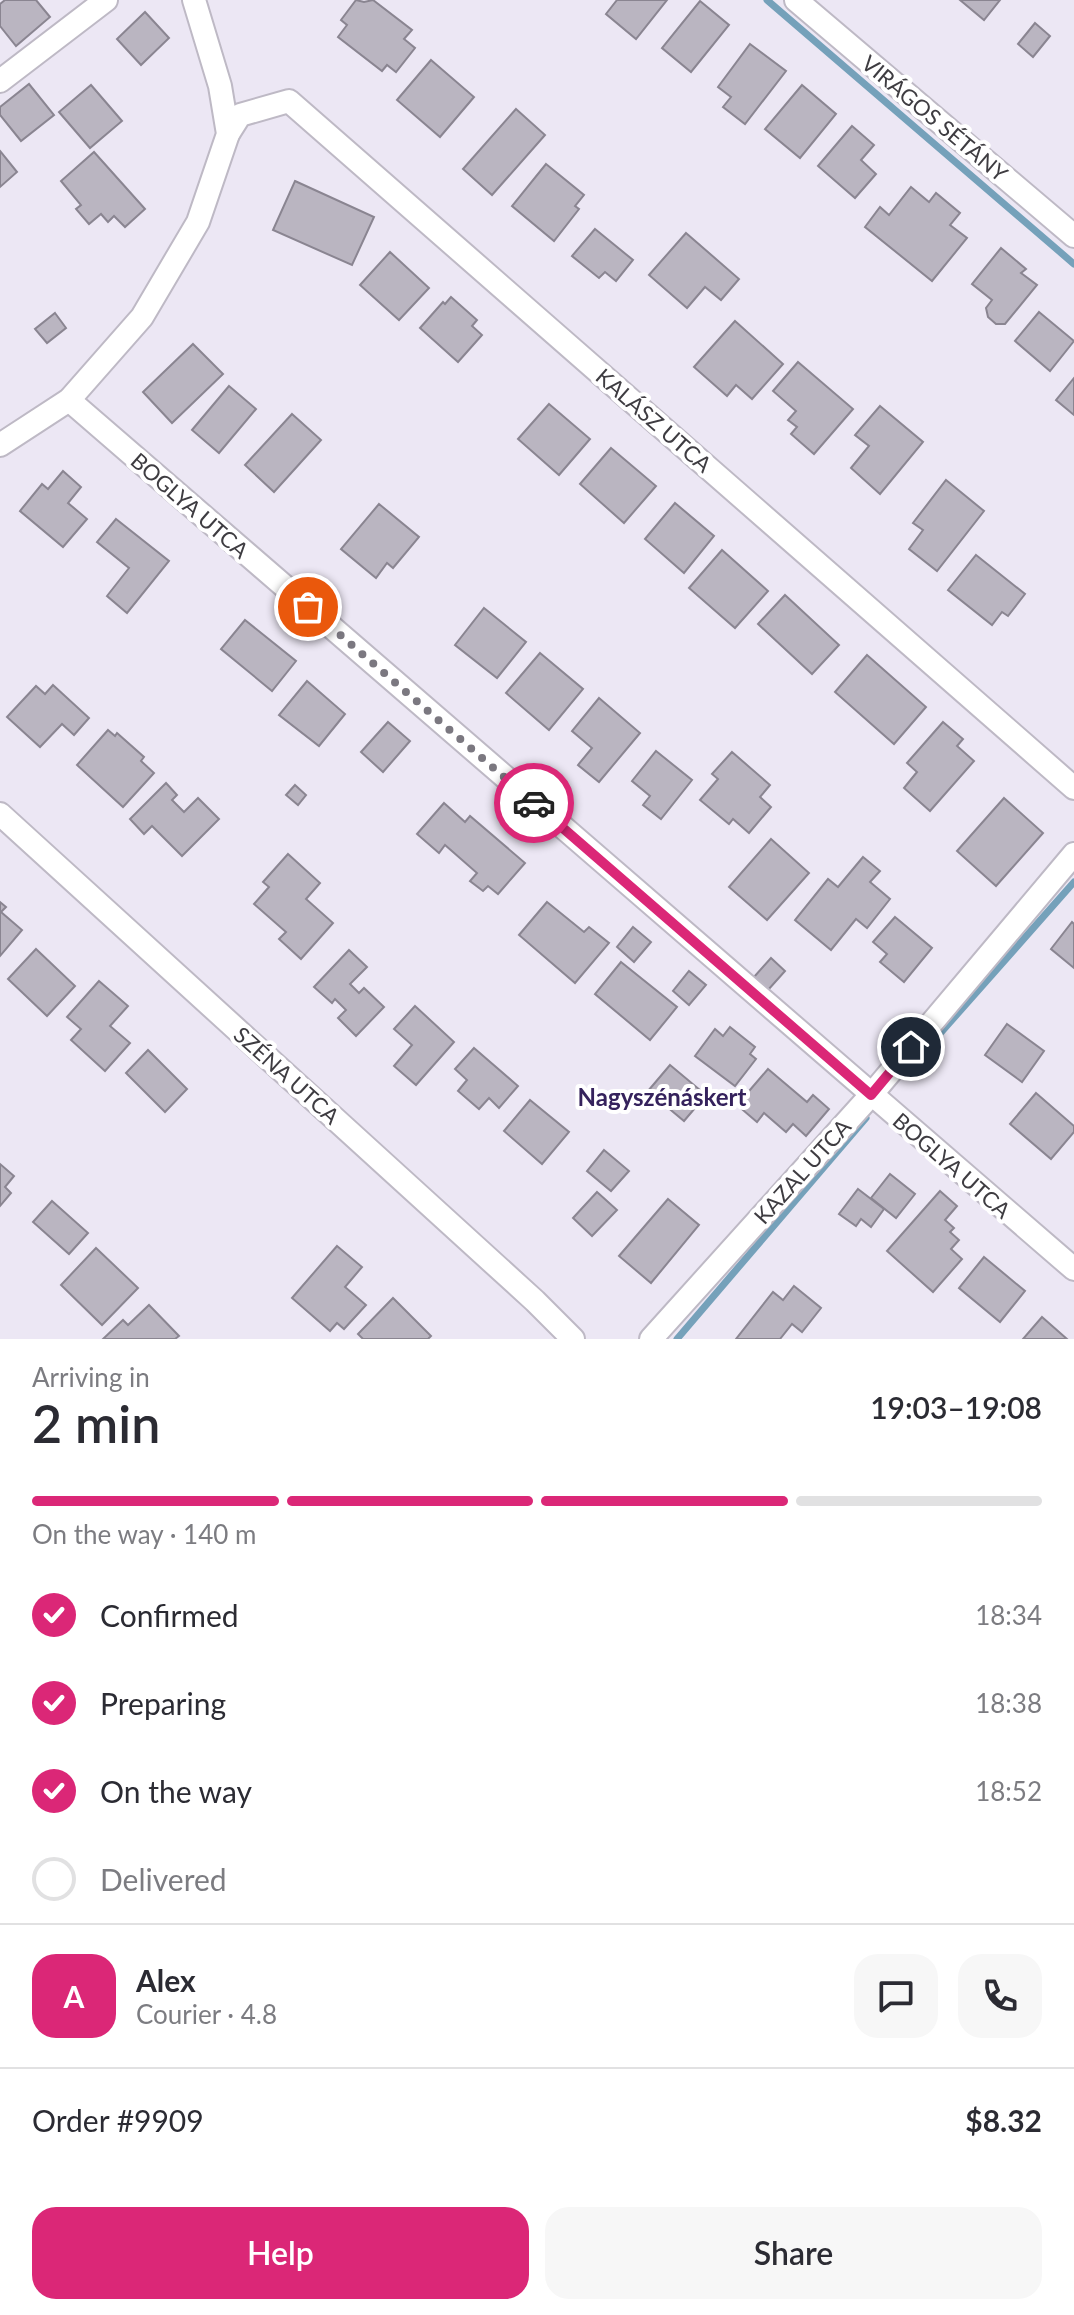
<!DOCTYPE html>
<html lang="en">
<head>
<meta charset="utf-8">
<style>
	body { margin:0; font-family:Lato,sans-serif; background:#f7f7f7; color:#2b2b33; height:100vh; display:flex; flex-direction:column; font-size:30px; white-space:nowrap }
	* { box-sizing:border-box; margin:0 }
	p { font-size:26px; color:#7c7c81 }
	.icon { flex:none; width:44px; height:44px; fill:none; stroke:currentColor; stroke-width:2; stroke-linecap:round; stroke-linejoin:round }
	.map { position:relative; height:1339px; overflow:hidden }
	.details { display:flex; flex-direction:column; background:#fff; flex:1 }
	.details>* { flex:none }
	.pin { position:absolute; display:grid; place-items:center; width:68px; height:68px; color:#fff; margin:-34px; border:4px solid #fff; border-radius:50%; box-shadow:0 2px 8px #0007 }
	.courier { position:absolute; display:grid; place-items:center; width:80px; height:80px; margin:-40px; border:6px solid #db2777; border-radius:50%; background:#fff; color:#222; box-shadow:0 2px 10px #0007 }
	.headline em { font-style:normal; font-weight:600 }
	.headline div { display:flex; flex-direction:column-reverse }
	.headline { display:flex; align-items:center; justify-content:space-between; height:136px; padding:0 32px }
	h1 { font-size:52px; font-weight:600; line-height:60px }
	.bar { display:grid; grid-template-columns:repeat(4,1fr); gap:12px 8px; align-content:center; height:96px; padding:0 32px }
	.bar i { height:10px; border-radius:6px; background:#e1e1e2 }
	.bar .active { background:#db2777 }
	.bar p { grid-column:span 4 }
	.line { display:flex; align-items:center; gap:20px; padding:0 32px; border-top:2px solid #e1e1e2 }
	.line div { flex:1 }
	.round { display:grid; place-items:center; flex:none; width:84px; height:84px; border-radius:24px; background:#f7f7f7 }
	ol { padding:0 32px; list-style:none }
	li { display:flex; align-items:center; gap:24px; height:88px }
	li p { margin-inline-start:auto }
	li .icon { padding:8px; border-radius:50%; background:#db2777; color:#fff; stroke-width:4 }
	li:last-child { color:#7c7c81 }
	li i { width:44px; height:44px; border:4px solid #e1e1e2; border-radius:50% }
	.action { display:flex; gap:16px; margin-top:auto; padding:16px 32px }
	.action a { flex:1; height:92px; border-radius:24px; background:#db2777; color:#fff; font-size:32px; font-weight:600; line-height:92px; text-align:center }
	.action a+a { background:#f7f7f7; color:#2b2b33 }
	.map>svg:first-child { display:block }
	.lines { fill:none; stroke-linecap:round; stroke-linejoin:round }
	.stream { stroke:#75a1ba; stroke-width:7 }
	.building { fill:#bab5c1; stroke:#8a8591; stroke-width:2 }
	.minor-casing { stroke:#beb9c5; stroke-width:26 }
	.minor { stroke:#fff; stroke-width:22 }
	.done { stroke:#7b7880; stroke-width:8; stroke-dasharray:0 14.4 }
	.route { stroke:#db2777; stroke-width:10 }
	.labels { text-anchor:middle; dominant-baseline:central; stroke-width:8; stroke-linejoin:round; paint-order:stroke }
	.street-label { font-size:22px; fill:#3e3c41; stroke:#fff }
	.neighbourhood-label { font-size:24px; font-weight:bold; fill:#35225c; stroke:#fff }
</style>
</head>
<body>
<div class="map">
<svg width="1074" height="1339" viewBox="0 0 1074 1339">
	<rect width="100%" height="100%" fill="#ece7f4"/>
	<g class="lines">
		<g class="stream">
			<polyline points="767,0 1074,264"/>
			<polyline points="914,1063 1074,882"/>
			<polyline points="677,1339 866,1118"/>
		</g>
	</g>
	<g class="building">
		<polygon points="5,0 36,0 50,17 16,46 0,26 0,4"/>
		<polygon points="356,0 364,2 373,0 412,30 404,39 415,48 396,72 387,65 382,71 338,37 347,25 341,20"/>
		<polygon points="617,0 667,0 636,39 606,14"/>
		<polygon points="960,0 1000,0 984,20"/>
		<polygon points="700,1 729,25 691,72 662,48"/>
		<polygon points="145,12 169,38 141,65 117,39"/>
		<polygon points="1035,23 1050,36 1033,57 1018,44"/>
		<polygon points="750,44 786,71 745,124 723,107 731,97 718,87"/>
		<polygon points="431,60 474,97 440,137 397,100"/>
		<polygon points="29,84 54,115 21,141 0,115 0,107"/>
		<polygon points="91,85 122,121 90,148 59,112"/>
		<polygon points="802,85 836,114 800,158 765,129"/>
		<polygon points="516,109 545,135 492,195 463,169"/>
		<polygon points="852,126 874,145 861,160 876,174 855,198 818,166"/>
		<polygon points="0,151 17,172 0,187"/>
		<polygon points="94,152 145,209 125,227 114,216 108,222 101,214 89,224 76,209 81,205 61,181"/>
		<polygon points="546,164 584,195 575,206 579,209 554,241 512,206"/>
		<polygon points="295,181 374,217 352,265 273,230"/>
		<polygon points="911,187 929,202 936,193 960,213 950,225 967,238 932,281 865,227 880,207 889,215"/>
		<polygon points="595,229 633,260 616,281 605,272 599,278 572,256"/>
		<polygon points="686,233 739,279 721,300 705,287 687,308 649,275"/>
		<polygon points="1001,248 1026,269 1021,273 1037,285 1005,324 996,324 988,317 986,308 992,300 972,284"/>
		<polygon points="390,252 429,288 399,320 360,285"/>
		<polygon points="451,297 477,320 472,326 482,335 458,362 420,328 443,302 445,304"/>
		<polygon points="1039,312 1074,341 1050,371 1015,341"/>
		<polygon points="55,313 66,328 47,343 35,329"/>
		<polygon points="735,321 783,364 752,399 736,385 727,396 694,367"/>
		<polygon points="193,344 223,374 172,423 143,392"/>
		<polygon points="798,362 853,409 814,454 791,434 797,427 788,420 796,411 773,391"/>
		<polygon points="1074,378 1074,415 1056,400"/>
		<polygon points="229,386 256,409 219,453 192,430"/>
		<polygon points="549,404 590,439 559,475 518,439"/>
		<polygon points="880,406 923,442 880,494 851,468 869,446 855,435"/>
		<polygon points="292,414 321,440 274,492 245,465"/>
		<polygon points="611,448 656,486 624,523 580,484"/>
		<polygon points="63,471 81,487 68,503 87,519 63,547 20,511 42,484 48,489"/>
		<polygon points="946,480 984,511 937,571 909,549 923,530 913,523"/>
		<polygon points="675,503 714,536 684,573 645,539"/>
		<polygon points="379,504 419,537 393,568 387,563 376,578 341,549"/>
		<polygon points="116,519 169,561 127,613 107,596 129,568 97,542"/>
		<polygon points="722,550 768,591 735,628 689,588"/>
		<polygon points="976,555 1025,594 1008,616 1002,612 992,625 948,590"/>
		<polygon points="785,595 839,645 812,674 758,624"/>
		<polygon points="484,608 526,642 497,678 455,645"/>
		<polygon points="245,620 296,661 272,691 221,649"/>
		<polygon points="540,653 583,689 549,730 506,693"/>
		<polygon points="867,655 926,707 894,744 835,692"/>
		<polygon points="307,681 345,714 319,746 279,715"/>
		<polygon points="53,685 89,718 74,735 62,724 40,747 7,717 36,686 45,694"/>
		<polygon points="599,698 640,733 599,782 578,765 592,748 572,731"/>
		<polygon points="388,722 410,741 383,772 361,752"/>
		<polygon points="943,722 963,739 957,746 974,761 930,811 904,788 917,772 907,763"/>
		<polygon points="108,730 115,736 117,733 144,757 141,761 154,773 123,807 77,765"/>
		<polygon points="656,751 692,780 661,819 643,805 650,796 632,781"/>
		<polygon points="732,752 770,785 760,797 771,807 749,833 733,819 729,824 700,800 718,779 712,774"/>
		<polygon points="166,783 177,795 172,800 184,812 198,798 219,819 182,856 152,826 144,834 130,819"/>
		<polygon points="295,785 306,795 298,805 286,795"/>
		<polygon points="1004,798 1043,833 996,886 957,851"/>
		<polygon points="444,803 465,822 470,816 525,863 498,894 488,886 483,891 470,881 477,873 445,845 439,853 417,834"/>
		<polygon points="771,839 809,873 767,920 729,887"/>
		<polygon points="288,854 320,883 306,899 333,923 301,959 279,939 286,932 254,904 269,887 263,882"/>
		<polygon points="863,857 880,871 870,882 890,899 867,928 856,919 831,950 795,920 828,879 838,887"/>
		<polygon points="0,902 6,907 1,912 22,930 0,956"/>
		<polygon points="547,902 584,932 589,927 609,943 575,983 519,935"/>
		<polygon points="895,917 932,948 904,982 880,962 887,954 873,942"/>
		<polygon points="1072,922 1074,924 1074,968 1051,949"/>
		<polygon points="633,927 651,942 634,962 617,947"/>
		<polygon points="36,949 75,986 47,1016 8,979"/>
		<polygon points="349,950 367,967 350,984 359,993 364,988 384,1007 356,1036 338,1018 346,1010 335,999 332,1003 314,987"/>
		<polygon points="771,958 785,971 768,990 754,977"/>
		<polygon points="621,962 677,1007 650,1040 595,994"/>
		<polygon points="689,971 706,985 689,1005 673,991"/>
		<polygon points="99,981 128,1006 110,1026 130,1043 105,1071 71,1040 81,1029 67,1017"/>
		<polygon points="415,1006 454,1042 416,1085 394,1066 412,1045 394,1029"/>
		<polygon points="1007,1024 1044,1051 1022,1082 985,1055"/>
		<polygon points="730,1027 755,1047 750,1054 756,1059 735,1086 695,1056 715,1029 723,1036"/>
		<polygon points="474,1048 518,1086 499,1108 489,1098 479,1109 458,1091 467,1080 455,1069"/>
		<polygon points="148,1050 187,1089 165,1112 126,1073"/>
		<polygon points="670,1065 706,1095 684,1121 648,1091"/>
		<polygon points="768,1069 807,1102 813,1095 829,1109 806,1136 793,1124 786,1132 764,1113 757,1122 737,1105"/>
		<polygon points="1036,1093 1074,1126 1074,1132 1051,1159 1010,1124"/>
		<polygon points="530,1100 569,1132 542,1164 504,1131"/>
		<polygon points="604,1150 629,1171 611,1191 587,1171"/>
		<polygon points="0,1164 14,1176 5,1187 11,1193 0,1206"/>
		<polygon points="890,1174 915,1194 896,1218 871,1198"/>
		<polygon points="858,1189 884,1209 871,1227 861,1219 856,1226 839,1214"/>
		<polygon points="940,1191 957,1206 945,1220 954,1228 950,1232 959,1240 951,1249 962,1259 933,1292 887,1251"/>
		<polygon points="597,1192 617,1210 592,1236 573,1218"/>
		<polygon points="668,1199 699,1225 651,1283 619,1256"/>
		<polygon points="52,1201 88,1233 69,1254 33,1222"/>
		<polygon points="337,1246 362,1267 345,1287 366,1305 344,1329 337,1323 330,1331 292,1298"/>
		<polygon points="96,1248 138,1288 102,1325 61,1285"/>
		<polygon points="984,1257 1025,1291 1000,1322 959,1288"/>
		<polygon points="794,1286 821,1308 802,1332 792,1324 780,1339 736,1339 773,1292 783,1300"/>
		<polygon points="393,1298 431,1336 428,1339 363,1339 358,1334"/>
		<polygon points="149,1305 179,1336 175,1339 103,1339 123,1320 128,1325"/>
		<polygon points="1042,1317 1067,1339 1023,1339"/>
	</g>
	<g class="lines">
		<defs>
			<g id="minor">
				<polyline points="796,0 1074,236"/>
				<polyline points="0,81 106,0"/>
				<polyline points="228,134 240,115 289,101 1074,788"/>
				<polyline points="69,400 1074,1269"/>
				<polyline points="0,445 69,400 142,317 198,222 228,134 220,86 194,0"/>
				<polyline points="0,814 535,1301 573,1339"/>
				<polyline points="651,1339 871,1095 1074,854"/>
			</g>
		</defs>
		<use href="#minor" class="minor-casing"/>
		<use href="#minor" class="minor"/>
	</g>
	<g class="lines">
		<polyline class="done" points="308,607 534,803"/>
		<polyline class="route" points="534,803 871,1095 911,1047"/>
	</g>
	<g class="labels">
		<g class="street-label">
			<text transform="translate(935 118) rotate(40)">VIRÁGOS SÉTÁNY</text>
			<text transform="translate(654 420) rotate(41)">KALÁSZ UTCA</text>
			<text transform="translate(190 505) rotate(41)">BOGLYA UTCA</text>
			<text transform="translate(287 1075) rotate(42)">SZÉNA UTCA</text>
			<text transform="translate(952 1165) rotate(41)">BOGLYA UTCA</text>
			<text transform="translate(802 1171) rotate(-48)">KAZAL UTCA</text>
		</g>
		<g class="neighbourhood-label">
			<text x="662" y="1096">Nagyszénáskert</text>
		</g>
	</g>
</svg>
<div class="pin" style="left:308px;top:607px;background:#ea580c"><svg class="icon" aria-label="bag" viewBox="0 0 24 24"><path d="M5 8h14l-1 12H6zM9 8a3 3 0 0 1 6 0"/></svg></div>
<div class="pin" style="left:911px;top:1047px;background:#1f2937"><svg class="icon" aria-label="home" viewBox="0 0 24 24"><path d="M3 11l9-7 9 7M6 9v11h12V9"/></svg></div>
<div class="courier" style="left:534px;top:803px"><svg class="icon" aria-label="car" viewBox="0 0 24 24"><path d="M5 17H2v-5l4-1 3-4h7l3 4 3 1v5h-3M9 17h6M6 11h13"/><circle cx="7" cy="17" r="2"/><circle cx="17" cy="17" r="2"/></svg></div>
</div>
<section class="details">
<div class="headline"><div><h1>2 min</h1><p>Arriving in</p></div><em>19:03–19:08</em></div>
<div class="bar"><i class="active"></i><i class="active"></i><i class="active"></i><i></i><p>On the way · 140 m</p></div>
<ol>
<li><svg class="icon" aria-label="check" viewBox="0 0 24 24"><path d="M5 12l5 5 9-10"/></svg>Confirmed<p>18:34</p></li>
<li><svg class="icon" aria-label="check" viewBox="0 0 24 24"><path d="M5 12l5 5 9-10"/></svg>Preparing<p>18:38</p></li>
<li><svg class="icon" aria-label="check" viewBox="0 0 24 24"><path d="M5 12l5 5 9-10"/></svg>On the way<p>18:52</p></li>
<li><i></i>Delivered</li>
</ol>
<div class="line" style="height:144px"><b class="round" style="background:#db2777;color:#fff">A</b><div><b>Alex</b><p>Courier · 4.8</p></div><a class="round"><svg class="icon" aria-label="chat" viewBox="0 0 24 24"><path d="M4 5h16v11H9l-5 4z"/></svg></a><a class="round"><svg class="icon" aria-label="phone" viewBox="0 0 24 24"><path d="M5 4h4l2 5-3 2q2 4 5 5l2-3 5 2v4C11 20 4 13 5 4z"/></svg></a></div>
<div class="line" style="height:104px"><div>Order #9909</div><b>$8.32</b></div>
<div class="action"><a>Help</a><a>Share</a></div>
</section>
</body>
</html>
